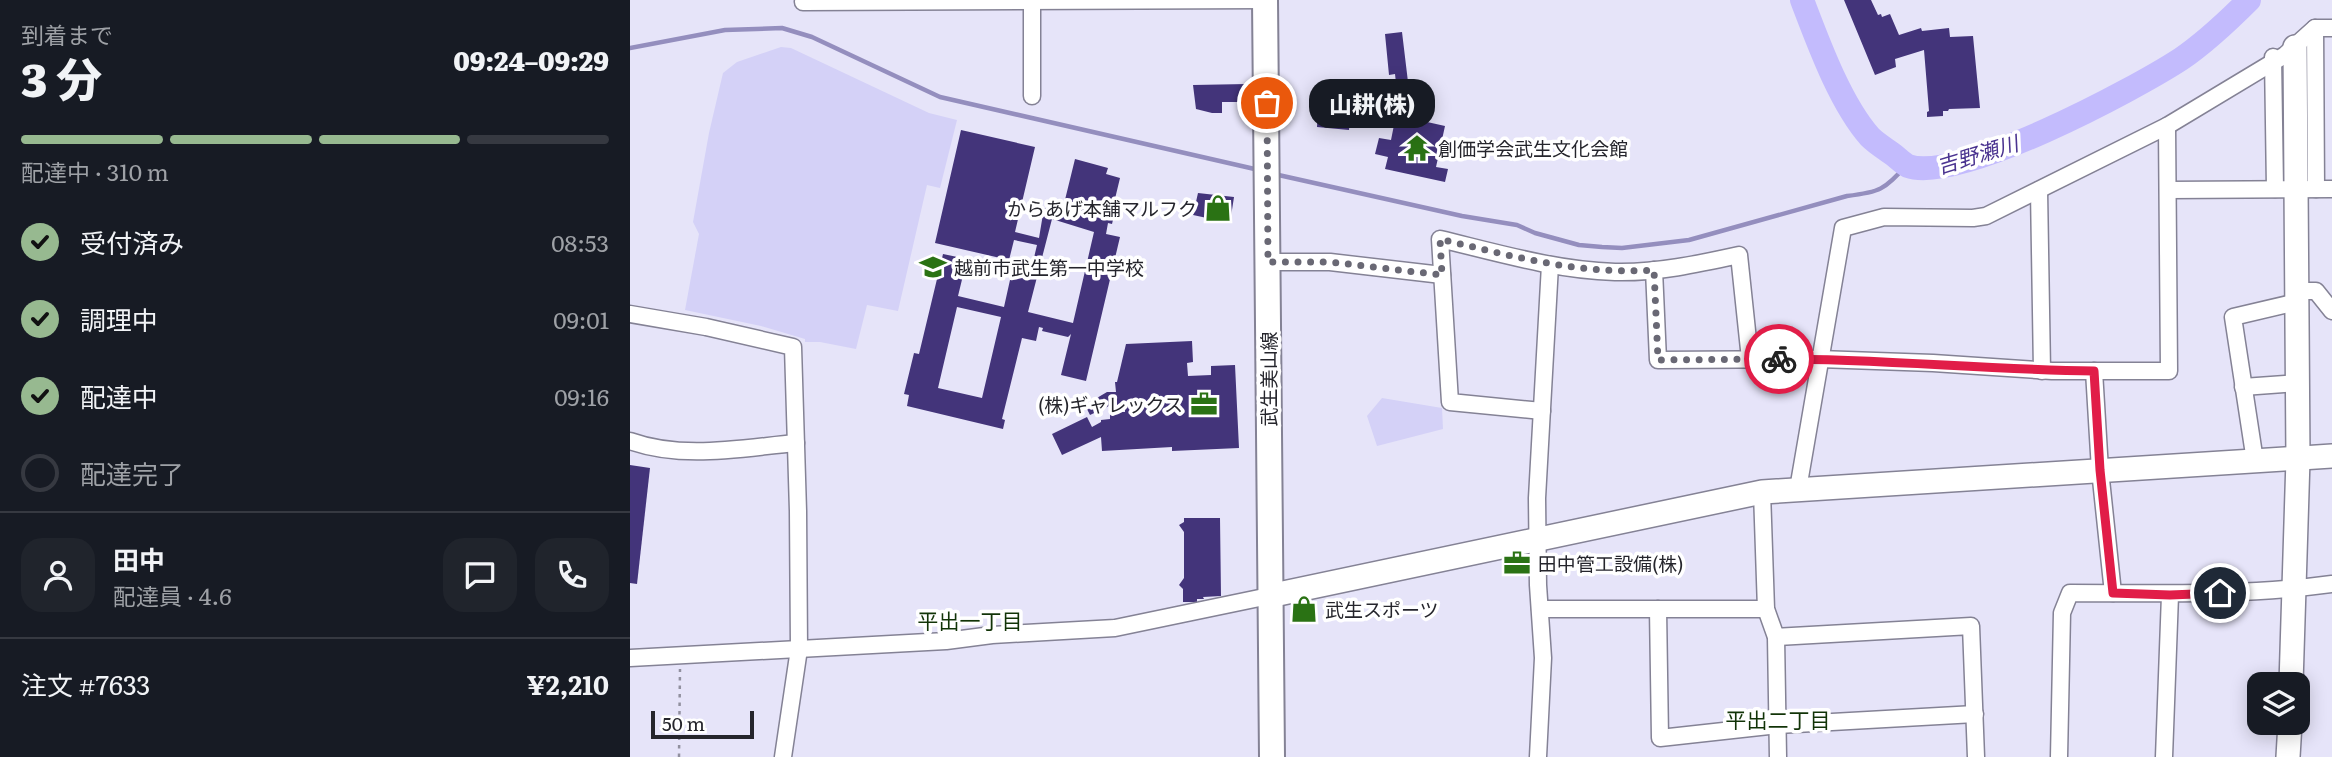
<!DOCTYPE html>
<html lang="ja">
<head>
<meta charset="utf-8">
<style>
	body { margin:0; font-family:Literata,"Noto Sans JP",serif; background:#20242c; color:#f1f3f6; height:100vh; display:flex; flex-direction:column; font-size:26px; white-space:nowrap }
	* { box-sizing:border-box; margin:0 }
	p { font-size:23px; color:#9ea1a6 }
	.icon { flex:none; width:38px; height:38px; fill:none; stroke:currentColor; stroke-width:2; stroke-linecap:round; stroke-linejoin:round }
	.map { position:relative; flex:1; overflow:hidden }
	.drawer { display:flex; flex-direction:column; background:#171b24; width:630px }
	.drawer>* { flex:none }
	.controls { position:absolute; left:1617px; top:672px; display:grid; gap:14px }
	.controls a { display:grid; place-items:center; width:63px; height:63px; border-radius:14px; background:#171b24; box-shadow:0 4px 18px #0003; font-size:35px }
	.scale { position:absolute; left:21px; bottom:18px; width:103px; box-sizing:border-box; padding-left:7px; border:4px solid #25252c; border-top:0; font-size:19px; line-height:24px; white-space:nowrap; color:#25252c; -webkit-text-stroke:5px #fff; paint-order:stroke }
	.pin { position:absolute; display:grid; place-items:center; width:60px; height:60px; color:#fff; margin:-30px; border:4px solid #fff; border-radius:50%; box-shadow:0 2px 7px #0007 }
	.courier { position:absolute; display:grid; place-items:center; width:70px; height:70px; margin:-35px; border:5px solid #e11d48; border-radius:50%; background:#fff; color:#222; box-shadow:0 2px 9px #0007 }
	.bubble { position:absolute; height:49px; border-radius:21px; background:#171b24; box-shadow:0 4px 18px #0003; font-size:23px; font-weight:800; line-height:49px; text-align:center }
	.head em { font-style:normal; font-weight:800 }
	.head div { display:flex; flex-direction:column-reverse }
	.head { display:flex; align-items:center; justify-content:space-between; height:119px; padding:0 21px }
	h1 { font-size:46px; font-weight:800; line-height:52px }
	.bar { display:grid; grid-template-columns:repeat(4,1fr); gap:10px 7px; align-content:center; height:84px; padding:0 21px }
	.bar i { height:9px; border-radius:5px; background:#363941 }
	.bar .selected { background:#97b990 }
	.bar p { grid-column:span 4 }
	.line { display:flex; align-items:center; gap:18px; padding:0 21px; border-top:2px solid #363941 }
	.line div { flex:1 }
	.round { display:grid; place-items:center; flex:none; width:74px; height:74px; border-radius:21px; background:#20242c }
	ol { padding:0 21px; list-style:none }
	li { display:flex; align-items:center; gap:21px; height:77px }
	li p { margin-inline-start:auto }
	li .icon { padding:7px; border-radius:50%; background:#97b990; color:#111; stroke-width:4 }
	li:last-child { color:#9ea1a6 }
	li i { width:38px; height:38px; border:4px solid #363941; border-radius:50% }
	main { display:flex; flex:1; min-height:0 }
	.map>svg:first-child { display:block }
	.green { fill:#d4d1f7 }
	.lines { fill:none; stroke-linecap:round; stroke-linejoin:round }
	.stream { stroke:#948ebe; stroke-width:4.5 }
	.river { stroke:#c3bbfd; stroke-width:24 }
	.building { fill:#43347a; fill-rule:evenodd }
	.street-casing { stroke:#848295; stroke-width:19 }
	.secondary-casing { stroke:#848295; stroke-width:26 }
	.primary-casing { stroke:#848295; stroke-width:28 }
	.path { stroke:#91909f; stroke-width:2.5; stroke-dasharray:3.5 5; stroke-linecap:butt }
	.street { stroke:#fff; stroke-width:16 }
	.secondary { stroke:#fff; stroke-width:23 }
	.primary { stroke:#fff; stroke-width:24 }
	.done { stroke:#696874; stroke-width:7; stroke-dasharray:0 12.6 }
	.route { stroke:#e11d48; stroke-width:9 }
	.labels { text-anchor:middle; dominant-baseline:central; stroke-width:7; stroke-linejoin:round; paint-order:stroke }
	.poi-label { font-size:19px; fill:#25252c; stroke:#fff; text-anchor:start }
	.street-label { font-size:19px; fill:#25252c; stroke:#fff }
	.water-label { font-size:21px; font-style:italic; fill:#4b3490; stroke:#fff }
	.neighbourhood-label { font-size:21px; fill:#113307; stroke:#fff }
</style>
</head>
<body>
<main>
<section class="drawer">
<div class="head"><div><h1>3 分</h1><p>到着まで</p></div><em>09:24–09:29</em></div>
<div class="bar"><i class="selected"></i><i class="selected"></i><i class="selected"></i><i></i><p>配達中 · 310 m</p></div>
<ol>
<li><svg class="icon" aria-label="check" viewBox="0 0 24 24"><path d="M5 12l5 5 9-10"/></svg>受付済み<p>08:53</p></li>
<li><svg class="icon" aria-label="check" viewBox="0 0 24 24"><path d="M5 12l5 5 9-10"/></svg>調理中<p>09:01</p></li>
<li><svg class="icon" aria-label="check" viewBox="0 0 24 24"><path d="M5 12l5 5 9-10"/></svg>配達中<p>09:16</p></li>
<li><i></i>配達完了</li>
</ol>
<div class="line" style="height:126px"><a class="round"><svg class="icon" aria-label="person" viewBox="0 0 24 24"><circle cx="12" cy="8" r="4"/><path d="M4 21q1-7 8-7t8 7"/></svg></a><div><b>田中</b><p>配達員 · 4.6</p></div><a class="round"><svg class="icon" aria-label="chat" viewBox="0 0 24 24"><path d="M4 5h16v11H9l-5 4z"/></svg></a><a class="round"><svg class="icon" aria-label="phone" viewBox="0 0 24 24"><path d="M5 4h4l2 5-3 2q2 4 5 5l2-3 5 2v4C11 20 4 13 5 4z"/></svg></a></div>
<div class="line" style="height:91px"><div>注文 #7633</div><b>¥2,210</b></div>
</section>
<div class="map">
<svg width="1702" height="757" viewBox="0 0 1702 757">
	<rect width="100%" height="100%" fill="#e6e4f9"/>
	<g class="green">
		<polygon points="151,47 161,48 299,113 327,120 310,188 297,185 268,311 237,305 226,349 190,342 175,342 175,339 131,326 55,310 69,234 63,222 79,133 93,73 107,62"/>
		<polygon points="752,398 812,408 813,429 747,446 737,416"/>
	</g>
	<g class="lines">
		<g class="stream">
			<polyline points="0,48 95,30 152,28 182,37 310,97 629,170"/>
			<path d="M644 174 832 216 887 225 905 233 949 245 972 247 992 248 1059 240 1217 196C1251 192 1253 190 1277 165"/>
		</g>
		<path class="river" d="M1172 0C1188 42 1210 103 1240 137 1246 143 1254 148 1261 153 1267 157 1272 163 1278 166 1328 184 1505 89 1551 59 1576 42 1598 21 1619 0"/>
	</g>
	<g class="building">
		<polygon points="1214,0 1241,0 1248,15 1251,14 1252,17 1260,14 1269,35 1291,28 1292,31 1319,28 1320,37 1343,36 1350,108 1319,109 1318,111 1313,111 1313,116 1297,117 1297,112 1299,111 1294,50 1265,59 1266,67 1245,75"/>
		<polygon points="772,32 778,82 766,83 765,74 759,75 755,34"/>
		<polygon points="617,84 617,99 611,99 611,102 592,102 592,113 582,113 566,109 563,85"/>
		<polygon points="688,112 720,115 719,130 687,127"/>
		<polygon points="766,115 815,126 806,167 818,169 815,182 755,169 758,157 745,154 749,138 761,140"/>
		<path d="M331 130 405 147 385 232 409 238 414 208 432 212 445 159 478 168 476 174 490 178 483 207H486L482 224 478 223 476 234 490 237 456 381 431 375 441 334 438 337 412 331 413 328 409 327 406 341 392 338 372 419 375 420 373 429 277 406 279 395 274 394 284 353 289 354 313 254 337 259 328 296 374 307 384 262 402 266 407 245 384 240 379 260 305 243ZM422 219 464 232 443 323 398 312ZM327 307 371 317 352 398 308 388Z"/>
		<polygon points="568,193 604,197 600,223 563,215"/>
		<polygon points="562,341 563,362 557,363 558,376 581,375 581,366 605,365 609,448 542,451 542,447 472,451 471,437 432,455 422,434 457,417 462,427 471,422 471,420 480,419 480,412 495,412 495,405 479,406 460,415 455,405 477,392 486,392 485,382 487,382 496,344"/>
		<polygon points="0,465 20,468 7,584 0,583"/>
		<polygon points="554,518 590,518 591,596 573,597 574,599 567,599 567,602 553,602 553,589 549,585 554,578 554,532 549,525 554,522"/>
		<polygon points="895,555 896,570 878,570 877,556"/>
	</g>
	<g class="lines">
		<defs>
			<g id="street">
				<polyline points="402,0 402,96"/>
				<polyline points="173,2 635,0"/>
				<polyline points="1685,28 1686,189"/>
				<polyline points="1643,57 1645,189"/>
				<polyline points="1409,190 1412,371"/>
				<polyline points="1538,190 1702,189"/>
				<polyline points="638,262 700,262 812,275"/>
				<polyline points="1024,270 1028,360 1189,359 1303,363 1422,371 1539,371 1537,126"/>
				<polyline points="1667,291 1686,291 1702,311"/>
				<polyline points="0,314 76,327 163,347 168,511 169,649 153,757"/>
				<polyline points="1464,371 1470,470 1483,593"/>
				<polyline points="1613,387 1668,383"/>
				<path d="M912 411 820 402 810 239C868 253 925 270 985 272 1027 273 1068 264 1109 255L1120 359"/>
				<path d="M0 441C53 460 111 448 166 443"/>
				<polyline points="1625,461 1603,317 1667,302"/>
				<polyline points="1168,489 1213,228 1254,217 1343,218 1356,216 1537,126 1655,55 1685,28 1702,28"/>
				<polyline points="1132,492 1136,609 1146,637 1148,757"/>
				<polyline points="910,609 1136,609"/>
				<polyline points="1028,609 1030,738 1148,725 1345,714"/>
				<polyline points="1146,637 1341,626 1346,757"/>
				<polyline points="0,658 316,641 362,635 485,628 639,596"/>
				<polyline points="908,757 913,658 908,585 907,498 920,265"/>
				<path d="M1429 757 1432 613 1440 593C1527 593 1615 596 1702 584"/>
				<polyline points="1534,757 1540,595"/>
			</g>
			<g id="secondary">
				<polyline points="639,596 1132,492 1702,456"/>
				<polyline points="1661,684 1668,459 1665,47"/>
				<polyline points="1658,757 1660,723"/>
			</g>
			<polyline id="primary" points="635,0 642,757"/>
		</defs>
		<use href="#street" class="street-casing"/>
		<use href="#secondary" class="secondary-casing"/>
		<use href="#primary" class="primary-casing"/>
		<polyline class="path" points="49,757 50,669"/>
		<use href="#street" class="street"/>
		<use href="#secondary" class="secondary"/>
		<use href="#primary" class="primary"/>
	</g>
	<g class="lines">
		<path class="done" d="M637 103 638 262H700L812 275 810 239C881 256 950 275 1024 270L1028 360 1149 359"/>
		<path class="route" d="M1149 359C1254 359 1359 370 1464 371L1470 470 1483 593 1540 595 1590 593"/>
	</g>
	<defs>
		<symbol id="temple-bare" viewBox="-9 -9 18 18"><path d="M0-6L5-2H3V0L6.5 2.5H4V6H1.5V3h-3V6H-4V2.5H-6.5L-3 0V-2H-5Z" fill="#2a7214" stroke="#fff" stroke-width="2.5" paint-order="stroke"/></symbol>
		<symbol id="shop-bare" viewBox="-9 -9 18 18"><path d="M-5-2.5h2.3a2.7 3.5 0 0 1 5.4 0H5L5.5 6h-11ZM-1.5-2.5h3a1.5 2.3 0 0 0-3 0Z" fill="#2a7214" stroke="#fff" stroke-width="2.5" paint-order="stroke"/></symbol>
		<symbol id="school-bare" viewBox="-9 -9 18 18"><path d="M0-5L7-2L0 1L-7-2ZM-4 1L0 2.5L4 1V4Q0 6-4 4Z" fill="#2a7214" stroke="#fff" stroke-width="2.5" paint-order="stroke"/></symbol>
		<symbol id="office-bare" viewBox="-9 -9 18 18"><path d="M-6-3h4V-5.5h4V-3h4V5H-6ZM-1-4.5V-3h2v-1.5ZM-6 0V1H6V0Z" fill="#2a7214" stroke="#fff" stroke-width="2.5" paint-order="stroke"/></symbol>
	</defs>
	<g fill-rule="evenodd">
		<use href="#temple-bare" x="768" y="129" width="38" height="38"/>
		<use href="#shop-bare" x="569" y="189" width="38" height="38"/>
		<use href="#school-bare" x="284" y="248" width="38" height="38"/>
		<use href="#office-bare" x="555" y="385" width="38" height="38"/>
		<use href="#office-bare" x="868" y="544" width="38" height="38"/>
		<use href="#shop-bare" x="655" y="590" width="38" height="38"/>
	</g>
	<g class="labels">
		<g class="poi-label">
			<text x="808" y="148">創価学会武生文化会館</text>
			<text x="567" y="208" text-anchor="end">からあげ本舗マルフク</text>
			<text x="324" y="267">越前市武生第一中学校</text>
			<text x="553" y="404" text-anchor="end">(株)ギャレックス</text>
			<text x="908" y="563">田中管工設備(株)</text>
			<text x="695" y="609">武生スポーツ</text>
		</g>
		<g class="street-label">
			<text transform="translate(638 379) rotate(-90)">武生美山線</text>
		</g>
		<g class="water-label">
			<text transform="translate(1347 153) rotate(-17)">吉野瀬川</text>
		</g>
		<g class="neighbourhood-label">
			<text x="340" y="619">平出一丁目</text>
			<text x="1148" y="718">平出二丁目</text>
		</g>
	</g>
</svg>
<div class="controls">
<a><svg class="icon" aria-label="layers" viewBox="0 0 24 24"><path d="M12 4l9 5-9 5-9-5zM3 14l9 5 9-5"/></svg></a>
</div>
<div class="scale">50 m</div>
<div class="pin" style="left:637px;top:103px;background:#ea580c"><svg class="icon" aria-label="bag" viewBox="0 0 24 24"><path d="M5 8h14l-1 12H6zM9 8a3 3 0 0 1 6 0"/></svg></div>
<div class="pin" style="left:1590px;top:593px;background:#1f2937"><svg class="icon" aria-label="home" viewBox="0 0 24 24"><path d="M3 11l9-7 9 7M6 9v11h12V9"/></svg></div>
<div class="courier" style="left:1149px;top:359px"><svg class="icon" aria-label="bike" viewBox="0 0 24 24"><circle cx="6" cy="16" r="4"/><circle cx="18" cy="16" r="4"/><path d="M6 16l4-8h5l3 8M10 8l3 8H6M13 5h3"/></svg></div>
<div class="bubble" style="left:679px;top:79px;width:126px">山耕(株)</div>
</div>
</main>
</body>
</html>
